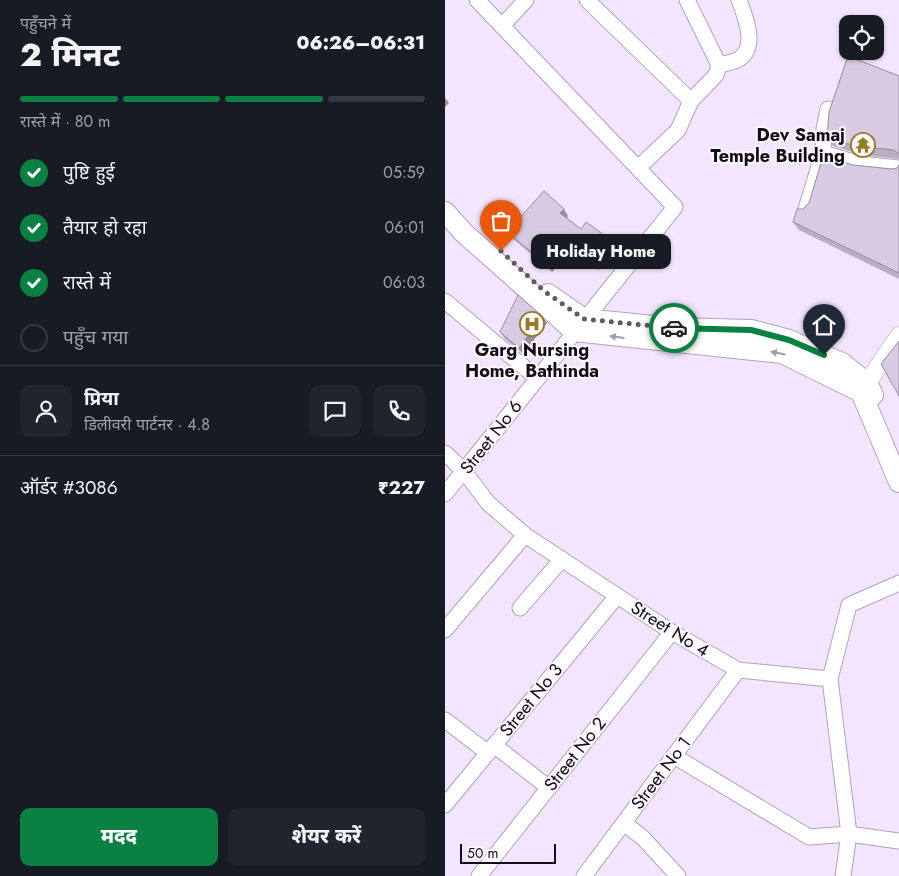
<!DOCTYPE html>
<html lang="hi">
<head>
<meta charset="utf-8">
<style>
	body { margin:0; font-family:Jost,"Noto Sans Devanagari",sans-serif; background:#20242c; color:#f1f3f6; height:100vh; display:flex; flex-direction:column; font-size:19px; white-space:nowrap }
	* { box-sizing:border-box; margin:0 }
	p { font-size:16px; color:#9ea1a6 }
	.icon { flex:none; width:28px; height:28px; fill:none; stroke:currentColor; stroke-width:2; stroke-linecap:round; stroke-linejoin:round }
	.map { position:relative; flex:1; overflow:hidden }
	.drawer { display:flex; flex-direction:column; background:#171b24; width:445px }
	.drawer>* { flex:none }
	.fabs { position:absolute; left:394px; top:15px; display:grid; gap:10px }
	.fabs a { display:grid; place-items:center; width:45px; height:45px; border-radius:10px; background:#171b24; box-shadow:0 1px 4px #0004; font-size:25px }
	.scale { position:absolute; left:15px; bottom:12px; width:96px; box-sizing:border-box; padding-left:5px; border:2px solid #120d16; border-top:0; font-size:14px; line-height:18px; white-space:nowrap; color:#120d16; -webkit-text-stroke:4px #faf7fd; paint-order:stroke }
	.pin { position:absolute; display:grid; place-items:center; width:42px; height:42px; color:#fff; margin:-51px -21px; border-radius:50% 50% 50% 0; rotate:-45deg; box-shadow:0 0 5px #0007 }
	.pin .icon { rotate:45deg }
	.courier { position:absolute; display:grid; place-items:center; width:50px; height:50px; margin:-25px; border:4px solid #0b8043; border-radius:50%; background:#fff; color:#222; box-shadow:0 1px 6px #0007 }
	.bubble { position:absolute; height:35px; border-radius:10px; background:#171b24; box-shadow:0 1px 4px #0004; font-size:16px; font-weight:800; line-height:35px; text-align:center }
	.headline em { font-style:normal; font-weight:800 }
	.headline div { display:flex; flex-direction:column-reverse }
	.headline { display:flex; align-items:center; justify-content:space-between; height:85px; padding:0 20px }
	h1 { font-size:32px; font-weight:800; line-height:38px }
	.bar { display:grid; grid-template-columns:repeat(4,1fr); gap:8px 5px; align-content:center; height:60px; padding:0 20px }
	.bar i { height:6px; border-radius:4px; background:#363941 }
	.bar .selected { background:#0b8043 }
	.bar p { grid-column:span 4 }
	.line { display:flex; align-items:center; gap:12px; padding:0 20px; border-top:1px solid #363941 }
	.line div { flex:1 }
	.round { display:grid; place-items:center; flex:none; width:52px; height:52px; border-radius:10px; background:#20242c }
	ol { padding:0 20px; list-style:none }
	li { display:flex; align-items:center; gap:15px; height:55px }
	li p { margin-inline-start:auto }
	li .icon { padding:5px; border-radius:50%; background:#0b8043; color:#fff; stroke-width:4 }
	li:last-child { color:#9ea1a6 }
	li i { width:28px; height:28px; border:2px solid #363941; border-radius:50% }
	.action { display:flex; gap:10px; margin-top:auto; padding:10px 20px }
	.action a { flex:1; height:58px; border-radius:10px; background:#0b8043; color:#fff; font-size:20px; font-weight:800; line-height:58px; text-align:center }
	.action a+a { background:#20242c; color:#f1f3f6 }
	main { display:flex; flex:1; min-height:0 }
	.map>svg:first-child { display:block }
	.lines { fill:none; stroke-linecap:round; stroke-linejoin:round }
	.minor-casing { stroke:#b0a2ba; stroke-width:17 }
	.tertiary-casing { stroke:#b0a2ba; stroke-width:19 }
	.secondary-casing { stroke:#b0a2ba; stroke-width:22 }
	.minor { stroke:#fff; stroke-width:15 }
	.tertiary { stroke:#fff; stroke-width:18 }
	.secondary { stroke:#fff; stroke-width:20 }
	.wall { fill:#baaec3 }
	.shaded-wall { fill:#978d9f }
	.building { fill:#d8cae3; stroke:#978d9f }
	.oneway { fill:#a09ea2 }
	.done { stroke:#615968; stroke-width:5; stroke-dasharray:0 9 }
	.route { stroke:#0b8043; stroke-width:6 }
	.labels { text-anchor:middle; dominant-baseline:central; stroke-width:4; stroke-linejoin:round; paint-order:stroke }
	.poi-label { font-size:18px; font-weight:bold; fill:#120d16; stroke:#faf7fd; text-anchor:end }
	.street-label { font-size:18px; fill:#120d16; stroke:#faf7fd }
</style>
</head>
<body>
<main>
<section class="drawer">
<div class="headline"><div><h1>2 मिनट</h1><p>पहुँचने में</p></div><em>06:26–06:31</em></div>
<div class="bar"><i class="selected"></i><i class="selected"></i><i class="selected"></i><i></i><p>रास्ते में · 80 m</p></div>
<ol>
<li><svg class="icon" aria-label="check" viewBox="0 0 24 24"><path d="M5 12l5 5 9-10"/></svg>पुष्टि हुई<p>05:59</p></li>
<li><svg class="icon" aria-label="check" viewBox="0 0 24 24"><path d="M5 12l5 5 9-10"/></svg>तैयार हो रहा<p>06:01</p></li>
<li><svg class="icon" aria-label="check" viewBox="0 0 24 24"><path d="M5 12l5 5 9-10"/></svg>रास्ते में<p>06:03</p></li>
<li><i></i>पहुँच गया</li>
</ol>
<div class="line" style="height:90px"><a class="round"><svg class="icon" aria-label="person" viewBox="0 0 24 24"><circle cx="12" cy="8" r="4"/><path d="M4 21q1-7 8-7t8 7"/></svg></a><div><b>प्रिया</b><p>डिलीवरी पार्टनर · 4.8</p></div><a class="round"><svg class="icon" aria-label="chat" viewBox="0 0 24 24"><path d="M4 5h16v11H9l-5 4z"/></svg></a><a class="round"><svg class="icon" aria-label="phone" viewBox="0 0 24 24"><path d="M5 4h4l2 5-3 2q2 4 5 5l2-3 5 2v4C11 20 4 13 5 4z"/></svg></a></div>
<div class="line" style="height:65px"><div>ऑर्डर #3086</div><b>₹227</b></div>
<div class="action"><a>मदद</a><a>शेयर करें</a></div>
</section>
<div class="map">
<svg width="454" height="876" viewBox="0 0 454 876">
	<rect width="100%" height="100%" fill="#f3e5ff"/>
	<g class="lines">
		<defs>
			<g id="minor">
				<polyline points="142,0 246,101"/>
				<polyline points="57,26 81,0"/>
				<path d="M274 65C280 63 288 63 294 59 313 47 300 16 294 0"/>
				<polyline points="378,153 415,164 454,168"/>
				<polyline points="193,168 233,130 246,101 271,75 274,65 242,0"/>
				<polyline points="361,209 378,153 379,129 383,109"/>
				<polyline points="0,301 92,378"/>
				<polyline points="0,453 19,471 43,503 80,535 227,632 293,670 385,679"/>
				<polyline points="0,494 230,207 32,0"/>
				<polyline points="454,583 404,605 385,679 404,834 454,841"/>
				<polyline points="75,608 117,559"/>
				<polyline points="0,630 80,535"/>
				<polyline points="0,720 43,753"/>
				<polyline points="49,745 104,788"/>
				<polyline points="229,756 364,837 404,834 398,876"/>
				<polyline points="0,805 172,596"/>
				<polyline points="179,823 198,838 233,876"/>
				<polyline points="34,876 227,632"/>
				<polyline points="139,876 293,670"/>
			</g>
			<polyline id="tertiary" points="416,392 454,336"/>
			<g id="secondary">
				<polyline points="0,212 19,233 129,331 337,353 416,392 454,482"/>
				<polyline points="103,294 139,319 228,328 306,330 344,340 397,363 422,383 428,395"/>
			</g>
		</defs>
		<use href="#minor" class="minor-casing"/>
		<use href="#tertiary" class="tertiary-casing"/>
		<use href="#secondary" class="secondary-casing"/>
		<use href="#minor" class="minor"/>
		<use href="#tertiary" class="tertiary"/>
		<use href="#secondary" class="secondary"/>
	</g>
	<g class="wall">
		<polygon points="454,76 454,159 417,155 388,146 382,138"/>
		<polygon points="408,165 447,169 452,168 454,165 454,279 354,230 348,222 358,209"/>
		<polygon points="123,216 121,218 136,229 166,240 171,247 154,270 125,248 107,272 67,238 62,232"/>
		<polygon points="102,323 78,354 60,339 55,332"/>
	</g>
	<g class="shaded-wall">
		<polygon points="0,98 4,103 0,107"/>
		<polygon points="119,209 123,216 120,220 115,213"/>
		<polygon points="166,240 171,247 154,270 150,263"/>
		<polygon points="120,241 125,248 107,272 102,265"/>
		<polygon points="97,316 102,323 78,354 74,348"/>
	</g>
	<g class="building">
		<polygon points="403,56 454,76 454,154 449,150 411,146 382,138 384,112"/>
		<polygon points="378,156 408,165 447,169 452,168 454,165 454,273 348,222 352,209 358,209 364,203"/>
		<polygon points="99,191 119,209 115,213 136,229 141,222 166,240 150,263 120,241 102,265 62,232"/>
		<polygon points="73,295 97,316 74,348 55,332"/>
		<polygon points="454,341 454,396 436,364"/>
	</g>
	<defs><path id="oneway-solid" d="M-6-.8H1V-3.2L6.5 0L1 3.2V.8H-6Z" transform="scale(1.25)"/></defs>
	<g class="oneway">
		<use href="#oneway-solid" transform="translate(172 337) rotate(-173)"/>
		<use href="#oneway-solid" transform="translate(333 353) rotate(-169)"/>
	</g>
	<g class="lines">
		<polyline class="done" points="56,251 99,291 139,319 229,328"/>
		<polyline class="route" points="229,328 306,330 344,340 379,355"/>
	</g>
	<defs>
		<symbol id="temple-ring" viewBox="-11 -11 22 22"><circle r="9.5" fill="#faf7fd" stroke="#967d24" stroke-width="1.5"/><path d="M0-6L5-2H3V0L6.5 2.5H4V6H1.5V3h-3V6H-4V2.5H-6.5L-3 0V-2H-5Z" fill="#967d24"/></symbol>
		<symbol id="hospital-ring" viewBox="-11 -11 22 22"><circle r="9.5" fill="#faf7fd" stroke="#967d24" stroke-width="1.5"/><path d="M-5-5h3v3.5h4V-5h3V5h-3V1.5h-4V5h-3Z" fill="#967d24"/></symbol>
	</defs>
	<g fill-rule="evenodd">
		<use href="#temple-ring" x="404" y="131" width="28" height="28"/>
		<use href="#hospital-ring" x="73" y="310" width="28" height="28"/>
	</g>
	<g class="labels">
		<g class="poi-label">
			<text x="400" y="135">Dev Samaj<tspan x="400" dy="21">Temple Building</tspan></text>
			<text x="87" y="350" text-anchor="middle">Garg Nursing<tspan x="87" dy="21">Home, Bathinda</tspan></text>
		</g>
		<g class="street-label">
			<text transform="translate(46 437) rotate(-52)">Street No 6</text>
			<text transform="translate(225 629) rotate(32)">Street No 4</text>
			<text transform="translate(86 700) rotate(-51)">Street No 3</text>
			<text transform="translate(130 754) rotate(-52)">Street No 2</text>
			<text transform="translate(216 773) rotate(-53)">Street No 1</text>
		</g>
	</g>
</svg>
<div class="fabs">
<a><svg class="icon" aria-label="locate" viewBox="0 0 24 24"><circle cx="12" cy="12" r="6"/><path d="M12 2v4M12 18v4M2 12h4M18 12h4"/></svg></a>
</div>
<div class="scale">50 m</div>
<div class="pin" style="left:56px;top:251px;background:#ea580c"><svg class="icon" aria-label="bag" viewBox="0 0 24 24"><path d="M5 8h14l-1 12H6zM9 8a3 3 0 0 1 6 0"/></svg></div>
<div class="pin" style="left:379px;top:355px;background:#1f2937"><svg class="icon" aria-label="home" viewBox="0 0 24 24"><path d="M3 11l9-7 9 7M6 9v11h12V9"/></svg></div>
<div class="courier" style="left:229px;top:328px"><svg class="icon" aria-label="car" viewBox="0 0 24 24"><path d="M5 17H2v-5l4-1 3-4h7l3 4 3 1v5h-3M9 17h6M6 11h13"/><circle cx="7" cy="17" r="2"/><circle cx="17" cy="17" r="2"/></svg></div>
<div class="bubble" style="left:86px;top:234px;width:140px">Holiday Home</div>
</div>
</main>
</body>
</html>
